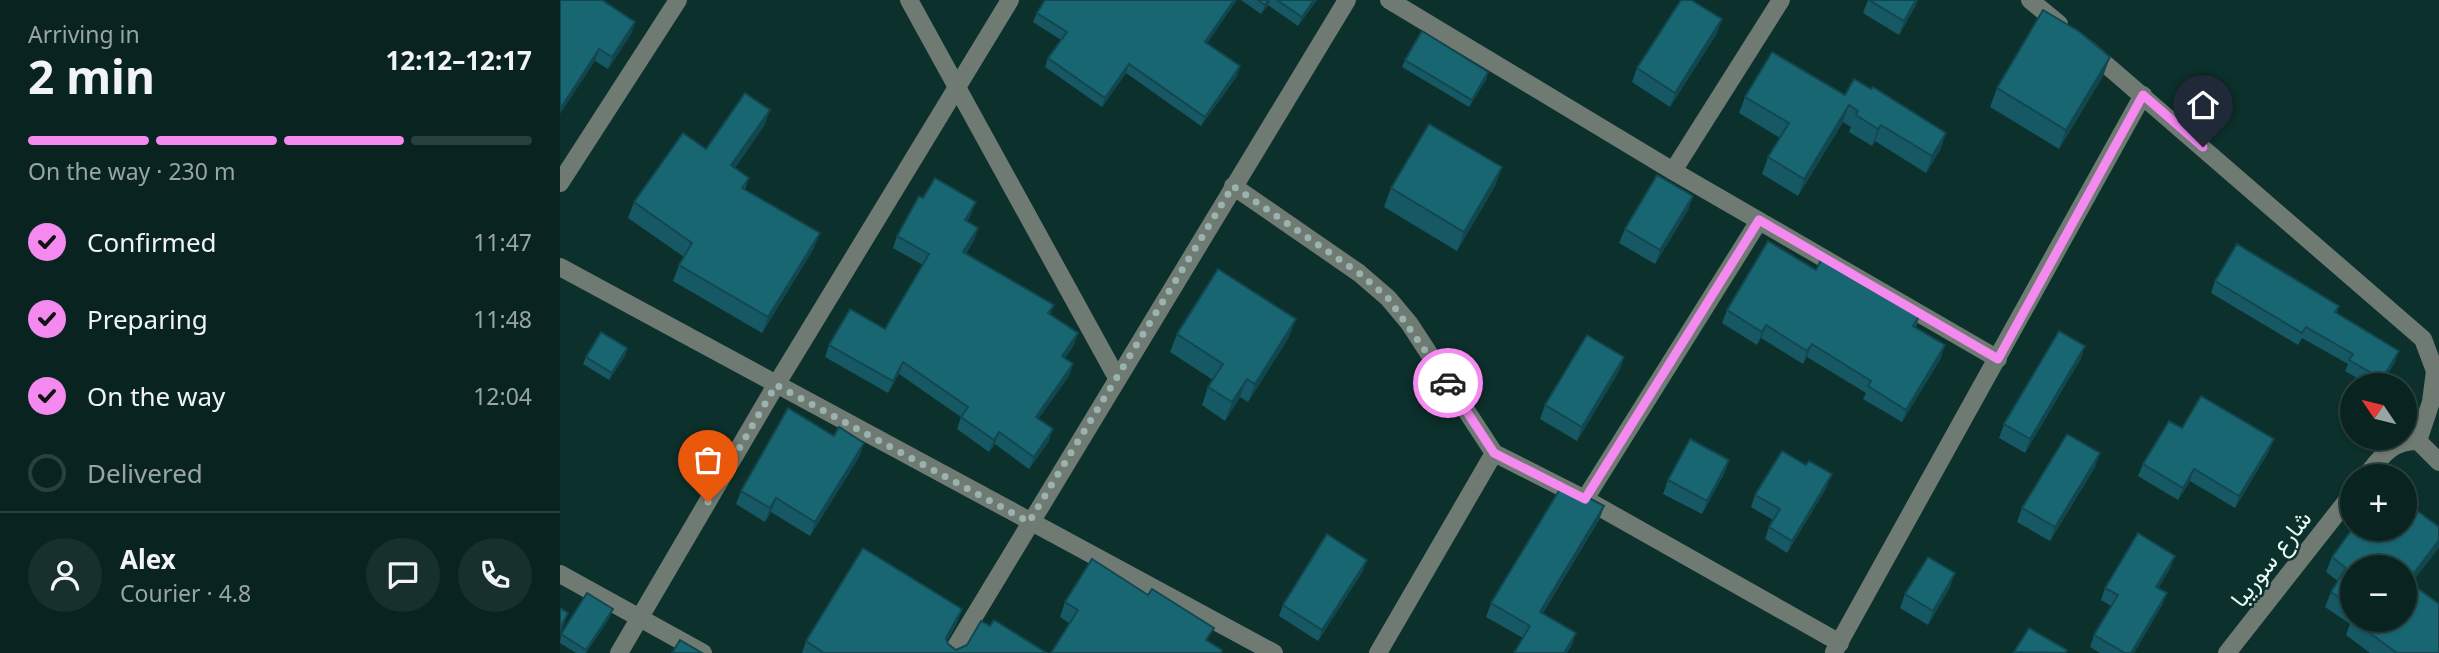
<!DOCTYPE html>
<html lang="en">
<head>
<meta charset="utf-8">
<style>
	body { margin:0; font-family:"Noto Sans",Vazirmatn,sans-serif; background:#17302d; color:#f1f3f6; height:100vh; display:flex; flex-direction:column; font-size:26px; white-space:nowrap }
	* { box-sizing:border-box; margin:0 }
	p { font-size:23px; color:#99a4a5 }
	.icon { flex:none; width:38px; height:38px; fill:none; stroke:currentColor; stroke-width:2; stroke-linecap:round; stroke-linejoin:round }
	.map { position:relative; flex:1; overflow:hidden }
	.sheet { display:flex; flex-direction:column; background:#092420; width:560px }
	.sheet>* { flex:none }
	.needle { width:46px; rotate:305deg }
	.buttons { position:absolute; left:1780px; top:373px; display:grid; gap:14px }
	.buttons a { display:grid; place-items:center; width:77px; height:77px; border-radius:50%; background:#092420; box-shadow:0 2px 5px #0004,0 0 0 2px #29413e; font-size:35px }
	.pin { position:absolute; display:grid; place-items:center; width:60px; height:60px; color:#fff; margin:-72px -30px; border-radius:50% 50% 50% 0; rotate:-45deg; box-shadow:0 0 7px #0007 }
	.pin .icon { rotate:45deg }
	.courier { position:absolute; display:grid; place-items:center; width:70px; height:70px; margin:-35px; border:5px solid #f489f0; border-radius:50%; background:#fff; color:#222; box-shadow:0 2px 9px #0007 }
	.overview em { font-style:normal; font-weight:700 }
	.overview div { display:flex; flex-direction:column-reverse }
	.overview { display:flex; align-items:center; justify-content:space-between; height:119px; padding:0 28px }
	h1 { font-size:46px; font-weight:700; line-height:52px }
	.bar { display:grid; grid-template-columns:repeat(4,1fr); gap:10px 7px; align-content:center; height:84px; padding:0 28px }
	.bar i { height:9px; border-radius:5px; background:#29413e }
	.bar .current { background:#f489f0 }
	.bar p { grid-column:span 4 }
	.line { display:flex; align-items:center; gap:18px; padding:0 28px; border-top:2px solid #29413e }
	.line div { flex:1 }
	.round { display:grid; place-items:center; flex:none; width:74px; height:74px; border-radius:37px; background:#17302d }
	ol { padding:0 28px; list-style:none }
	li { display:flex; align-items:center; gap:21px; height:77px }
	li p { margin-inline-start:auto }
	li .icon { padding:7px; border-radius:50%; background:#f489f0; color:#111; stroke-width:4 }
	li:last-child { color:#99a4a5 }
	li i { width:38px; height:38px; border:4px solid #29413e; border-radius:50% }
	main { display:flex; flex:1; min-height:0 }
	.map>svg:first-child { display:block }
	.lines { fill:none; stroke-linecap:round; stroke-linejoin:round }
	.minor { stroke:#6f7a72; stroke-width:18 }
	.wall { fill:#165863; fill-rule:evenodd }
	.shaded-wall { fill:#124750 }
	.building { fill:#196673; stroke:#124750; stroke-width:2 }
	.done { stroke:#9ab3af; stroke-width:7; stroke-dasharray:0 12.6 }
	.route { stroke:#f489f0; stroke-width:9 }
	.labels { text-anchor:middle; dominant-baseline:central; stroke-width:5; stroke-linejoin:round; paint-order:stroke }
	.street-label { font-size:24px; fill:#e7faf6; stroke:#0c302b }
</style>
</head>
<body>
<main>
<section class="sheet">
<div class="overview"><div><h1>2 min</h1><p>Arriving in</p></div><em>12:12–12:17</em></div>
<div class="bar"><i class="current"></i><i class="current"></i><i class="current"></i><i></i><p>On the way · 230 m</p></div>
<ol>
<li><svg class="icon" aria-label="check" viewBox="0 0 24 24"><path d="M5 12l5 5 9-10"/></svg>Confirmed<p>11:47</p></li>
<li><svg class="icon" aria-label="check" viewBox="0 0 24 24"><path d="M5 12l5 5 9-10"/></svg>Preparing<p>11:48</p></li>
<li><svg class="icon" aria-label="check" viewBox="0 0 24 24"><path d="M5 12l5 5 9-10"/></svg>On the way<p>12:04</p></li>
<li><i></i>Delivered</li>
</ol>
<div class="line" style="height:126px"><a class="round"><svg class="icon" aria-label="person" viewBox="0 0 24 24"><circle cx="12" cy="8" r="4"/><path d="M4 21q1-7 8-7t8 7"/></svg></a><div><b>Alex</b><p>Courier · 4.8</p></div><a class="round"><svg class="icon" aria-label="chat" viewBox="0 0 24 24"><path d="M4 5h16v11H9l-5 4z"/></svg></a><a class="round"><svg class="icon" aria-label="phone" viewBox="0 0 24 24"><path d="M5 4h4l2 5-3 2q2 4 5 5l2-3 5 2v4C11 20 4 13 5 4z"/></svg></a></div>
</section>
<div class="map">
<svg width="1879" height="653" viewBox="0 0 1879 653">
	<rect width="100%" height="100%" fill="#0c302b"/>
	<g class="lines">
		<g class="minor">
			<polyline points="349,0 557,378"/>
			<polyline points="829,0 1113,171 1438,359"/>
			<polyline points="1470,0 1499,24"/>
			<polyline points="1528,49 1863,339 1875,371 1871,402 1858,441"/>
			<polyline points="1113,171 1221,0"/>
			<polyline points="0,183 118,0"/>
			<polyline points="673,186 799,273 828,298 849,323 934,453 1025,499 1280,643"/>
			<polyline points="0,267 714,653"/>
			<path d="M1806 476C1821 457 1832 440 1858 441L1879 462"/>
			<polyline points="1025,499 1199,221"/>
			<polyline points="0,574 143,653"/>
			<polyline points="1274,652 1583,95"/>
			<polyline points="59,653 216,385 450,0"/>
			<polyline points="392,653 787,0"/>
			<polyline points="818,653 934,453"/>
			<polyline points="1667,653 1792,494"/>
		</g>
	</g>
	<g class="wall">
		<polygon points="0,0 75,22 71,34 48,69 35,61"/>
		<polygon points="681,0 757,0 738,26 708,5 701,14"/>
		<polygon points="1308,0 1356,5 1339,35 1303,13"/>
		<polygon points="477,13 647,43 677,76 641,126 566,73 542,107 485,67 488,58 501,40 473,22"/>
		<polygon points="1157,33 1110,107 1072,82 1077,68"/>
		<polygon points="1550,57 1543,76 1499,149 1430,107 1437,88"/>
		<polygon points="845,60 928,72 926,80 909,107 842,67"/>
		<polygon points="1285,95 1386,133 1380,150 1366,173 1315,141 1312,146 1289,132 1291,127 1283,122 1238,196 1202,174 1208,157 1220,138 1179,113 1185,97"/>
		<polygon points="210,110 204,126 175,168 189,178 185,189 254,248 202,333 113,281 119,265 124,257 68,218 74,202 146,149"/>
		<polygon points="942,167 935,186 897,251 824,207 831,188"/>
		<polygon points="1133,196 1128,210 1095,264 1059,243 1065,229"/>
		<polygon points="363,198 411,214 407,222 418,228 414,240 406,254 494,305 490,314 514,345 505,358 513,364 509,376 478,419 489,441 469,469 435,444 429,452 397,429 401,417 339,374 328,393 265,357 269,345 325,329 363,265 333,248 337,236"/>
		<polygon points="1256,270 1360,315 1356,327 1381,358 1342,422 1303,399 1306,393 1247,357 1243,364 1201,338 1197,345 1162,323 1167,310"/>
		<polygon points="1655,281 1779,306 1777,313 1835,362 1821,385 1809,385 1785,371 1788,364 1742,338 1738,345 1651,293"/>
		<polygon points="617,334 729,337 688,402 680,397 665,421 642,405 648,387 653,380 610,352"/>
		<polygon points="1525,346 1520,360 1465,453 1439,438 1444,424"/>
		<polygon points="67,348 65,356 49,380 23,364 26,357"/>
		<polygon points="1064,357 1059,371 1017,441 980,419 985,405"/>
		<polygon points="1622,428 1709,451 1675,508 1630,481 1618,500 1578,476 1583,464"/>
		<polygon points="274,436 304,443 299,457 250,536 211,512 205,522 176,504 181,491"/>
		<polygon points="1169,460 1164,474 1142,514 1103,494 1108,480"/>
		<polygon points="1535,467 1490,541 1457,522 1462,508"/>
		<polygon points="1267,487 1227,553 1205,539 1209,527 1213,520 1191,507 1195,495"/>
		<polygon points="1044,506 1039,520 983,613 1016,633 1011,647 963,638 926,617 931,603"/>
		<path d="M1772 557 1852 584 1879 653H1810L1786 635 1790 624 1765 607 1771 592 1778 581 1766 572ZM1792 567 1844 620H1792Z"/>
		<polygon points="1611,567 1598,588 1607,593 1602,605 1574,653 1540,653 1530,647 1534,635 1551,606 1541,600 1545,588"/>
		<polygon points="803,571 758,641 719,616 723,605"/>
		<polygon points="1390,587 1368,625 1340,608 1345,594"/>
		<polygon points="505,602 649,642 509,623 500,617"/>
		<polygon points="50,617 26,653 16,653 0,643 1,634"/>
		<polygon points="397,623 387,641 388,644 396,650 407,645 430,626 487,653 242,653 246,641"/>
	</g>
	<g class="shaded-wall">
		<polygon points="674,0 677,0 642,51 645,42"/>
		<polygon points="708,0 710,0 708,5 701,14 705,5"/>
		<polygon points="754,0 757,0 738,26 742,17"/>
		<polygon points="1356,0 1358,0 1356,5 1339,35 1344,21"/>
		<polygon points="1162,19 1157,33 1110,107 1115,93"/>
		<polygon points="75,22 71,34 48,69 52,57"/>
		<polygon points="39,49 35,61 0,114 0,109"/>
		<polygon points="1550,57 1543,76 1499,149 1506,130"/>
		<polygon points="569,64 566,73 542,107 545,98"/>
		<polygon points="680,66 677,76 641,126 645,117"/>
		<polygon points="928,72 926,80 909,107 912,100"/>
		<polygon points="1289,105 1283,122 1238,196 1244,179"/>
		<polygon points="210,110 204,126 166,181 171,165"/>
		<polygon points="1321,125 1315,141 1312,146 1318,129"/>
		<polygon points="1386,133 1380,150 1366,173 1372,156"/>
		<polygon points="942,167 935,186 897,251 904,232"/>
		<polygon points="1133,196 1128,210 1095,264 1100,250"/>
		<polygon points="416,202 411,214 400,232 405,220"/>
		<polygon points="418,228 414,240 399,264 403,252"/>
		<polygon points="260,233 254,248 202,333 208,317"/>
		<polygon points="736,319 729,337 688,402 695,384"/>
		<polygon points="1206,325 1201,338 1197,345 1202,332"/>
		<polygon points="518,333 514,345 498,368 502,356"/>
		<polygon points="1252,344 1247,357 1243,364 1247,351"/>
		<polygon points="1385,345 1381,358 1342,422 1346,410"/>
		<polygon points="1525,346 1520,360 1465,453 1470,439"/>
		<polygon points="67,348 65,356 49,380 52,373"/>
		<polygon points="1839,351 1835,362 1821,385 1820,385 1822,379"/>
		<polygon points="1064,357 1059,371 1017,441 1022,427"/>
		<polygon points="343,362 339,374 328,393 333,381"/>
		<polygon points="513,364 509,376 471,429 476,417"/>
		<polygon points="687,379 680,397 665,421 672,402"/>
		<polygon points="493,429 489,441 469,469 474,457"/>
		<polygon points="439,432 435,444 429,452 434,440"/>
		<polygon points="1714,439 1709,451 1675,508 1679,496"/>
		<polygon points="304,443 299,457 250,536 255,522"/>
		<polygon points="1540,453 1535,467 1490,541 1495,527"/>
		<polygon points="1169,460 1164,474 1142,514 1147,501"/>
		<polygon points="1634,469 1630,481 1618,500 1623,488"/>
		<polygon points="1272,474 1267,487 1227,553 1232,541"/>
		<polygon points="216,498 211,512 205,522 210,508"/>
		<polygon points="1044,506 1039,520 975,626 980,612"/>
		<polygon points="1879,540 1879,548 1844,593 1848,581"/>
		<polygon points="1615,556 1611,567 1592,599 1596,587"/>
		<polygon points="807,560 803,571 758,641 762,630"/>
		<polygon points="1395,573 1390,587 1368,625 1373,611"/>
		<polygon points="1607,593 1602,605 1574,653 1571,653"/>
		<polygon points="53,609 50,617 26,653 25,653"/>
		<polygon points="402,609 397,623 381,652 386,638"/>
		<polygon points="8,613 3,627 0,633 0,628"/>
		<polygon points="1016,633 1011,647 1007,653 1004,653"/>
	</g>
	<g class="building">
		<polygon points="0,0 42,0 75,22 52,57 39,49 0,109"/>
		<polygon points="485,0 674,0 645,42 680,66 645,117 569,64 545,98 488,58 507,32 477,13"/>
		<polygon points="698,0 708,0 705,5"/>
		<polygon points="717,0 754,0 742,17"/>
		<polygon points="1121,0 1131,0 1162,19 1115,93 1077,68"/>
		<polygon points="1309,0 1356,0 1344,21"/>
		<polygon points="1483,10 1520,32 1550,57 1506,130 1437,88"/>
		<polygon points="862,31 928,72 912,100 845,60"/>
		<polygon points="1212,52 1285,95 1294,79 1311,89 1313,87 1386,133 1372,156 1321,125 1318,129 1296,115 1298,111 1289,105 1244,179 1208,157 1229,123 1185,97"/>
		<polygon points="185,93 210,110 171,165 189,178 182,188 260,233 208,317 119,265 132,243 74,202 123,133 146,149"/>
		<polygon points="869,124 942,167 904,232 831,188"/>
		<polygon points="1097,175 1133,196 1100,250 1065,229"/>
		<polygon points="375,178 416,202 405,220 418,228 403,252 494,305 488,313 518,333 502,356 513,364 476,417 493,429 474,457 439,432 434,440 401,417 408,407 343,362 333,381 269,345 290,309 325,329 369,254 337,236 359,196 363,198"/>
		<polygon points="1208,241 1256,270 1263,256 1360,315 1353,326 1385,345 1346,410 1308,386 1311,381 1252,344 1247,351 1206,325 1202,332 1167,310"/>
		<polygon points="1677,244 1779,306 1775,312 1839,351 1822,379 1789,360 1793,354 1746,327 1742,333 1655,281"/>
		<polygon points="658,269 736,319 695,384 687,379 672,402 648,387 663,364 617,334"/>
		<polygon points="1499,331 1525,346 1470,439 1444,424"/>
		<polygon points="41,332 67,348 52,373 26,357"/>
		<polygon points="1027,335 1064,357 1022,427 985,405"/>
		<polygon points="1641,396 1714,439 1679,496 1634,469 1623,488 1583,464 1609,421 1622,428"/>
		<polygon points="228,408 274,436 279,427 304,443 255,522 216,498 210,508 181,491"/>
		<polygon points="1507,434 1540,453 1495,527 1462,508"/>
		<polygon points="1130,439 1169,460 1147,501 1108,480"/>
		<polygon points="1222,451 1246,465 1249,461 1272,474 1232,541 1209,527 1220,509 1195,495"/>
		<polygon points="1003,484 1044,506 980,612 1016,633 1004,653 954,653 970,626 931,603"/>
		<polygon points="1844,501 1879,527 1879,540 1848,581 1879,604 1879,653 1837,653 1792,620 1844,620 1844,567 1792,567 1792,606 1771,592 1786,568 1772,557 1793,528 1844,528"/>
		<polygon points="1578,533 1615,556 1596,587 1607,593 1571,653 1565,653 1534,635 1558,595 1545,588"/>
		<polygon points="767,534 807,560 762,630 723,605"/>
		<polygon points="303,548 402,609 386,638 388,644 396,650 407,645 421,621 430,626 434,620 487,653 264,653 246,641"/>
		<polygon points="1368,557 1395,573 1373,611 1345,594"/>
		<polygon points="532,559 588,595 592,589 654,628 646,640 662,650 661,653 491,653 518,610 505,602"/>
		<polygon points="27,593 53,609 26,650 1,634"/>
		<polygon points="0,608 8,613 0,628"/>
		<polygon points="1469,628 1507,650 1505,653 1454,652"/>
		<polygon points="120,640 142,653 112,653"/>
	</g>
	<g class="lines">
		<polyline class="done" points="148,502 216,385 469,522 673,186 799,273 828,298 888,383"/>
		<polyline class="route" points="888,383 934,453 1025,499 1199,220 1438,359 1583,95 1643,147"/>
	</g>
	<g class="labels">
		<g class="street-label">
			<text transform="translate(1710 558) rotate(-52)">شارع سوريبا</text>
		</g>
	</g>
</svg>
<div class="buttons">
<a><svg class="needle" viewBox="-14 -14 28 28"><path d="M0-13l5 13h-10z" fill="#e53935"/><path d="M0 13l5-13h-10z" fill="#99a4a5"/></svg></a>
<a>+</a>
<a>−</a>
</div>
<div class="pin" style="left:148px;top:502px;background:#ea580c"><svg class="icon" aria-label="bag" viewBox="0 0 24 24"><path d="M5 8h14l-1 12H6zM9 8a3 3 0 0 1 6 0"/></svg></div>
<div class="pin" style="left:1643px;top:147px;background:#1f2937"><svg class="icon" aria-label="home" viewBox="0 0 24 24"><path d="M3 11l9-7 9 7M6 9v11h12V9"/></svg></div>
<div class="courier" style="left:888px;top:383px"><svg class="icon" aria-label="car" viewBox="0 0 24 24"><path d="M5 17H2v-5l4-1 3-4h7l3 4 3 1v5h-3M9 17h6M6 11h13"/><circle cx="7" cy="17" r="2"/><circle cx="17" cy="17" r="2"/></svg></div>
</div>
</main>
</body>
</html>
